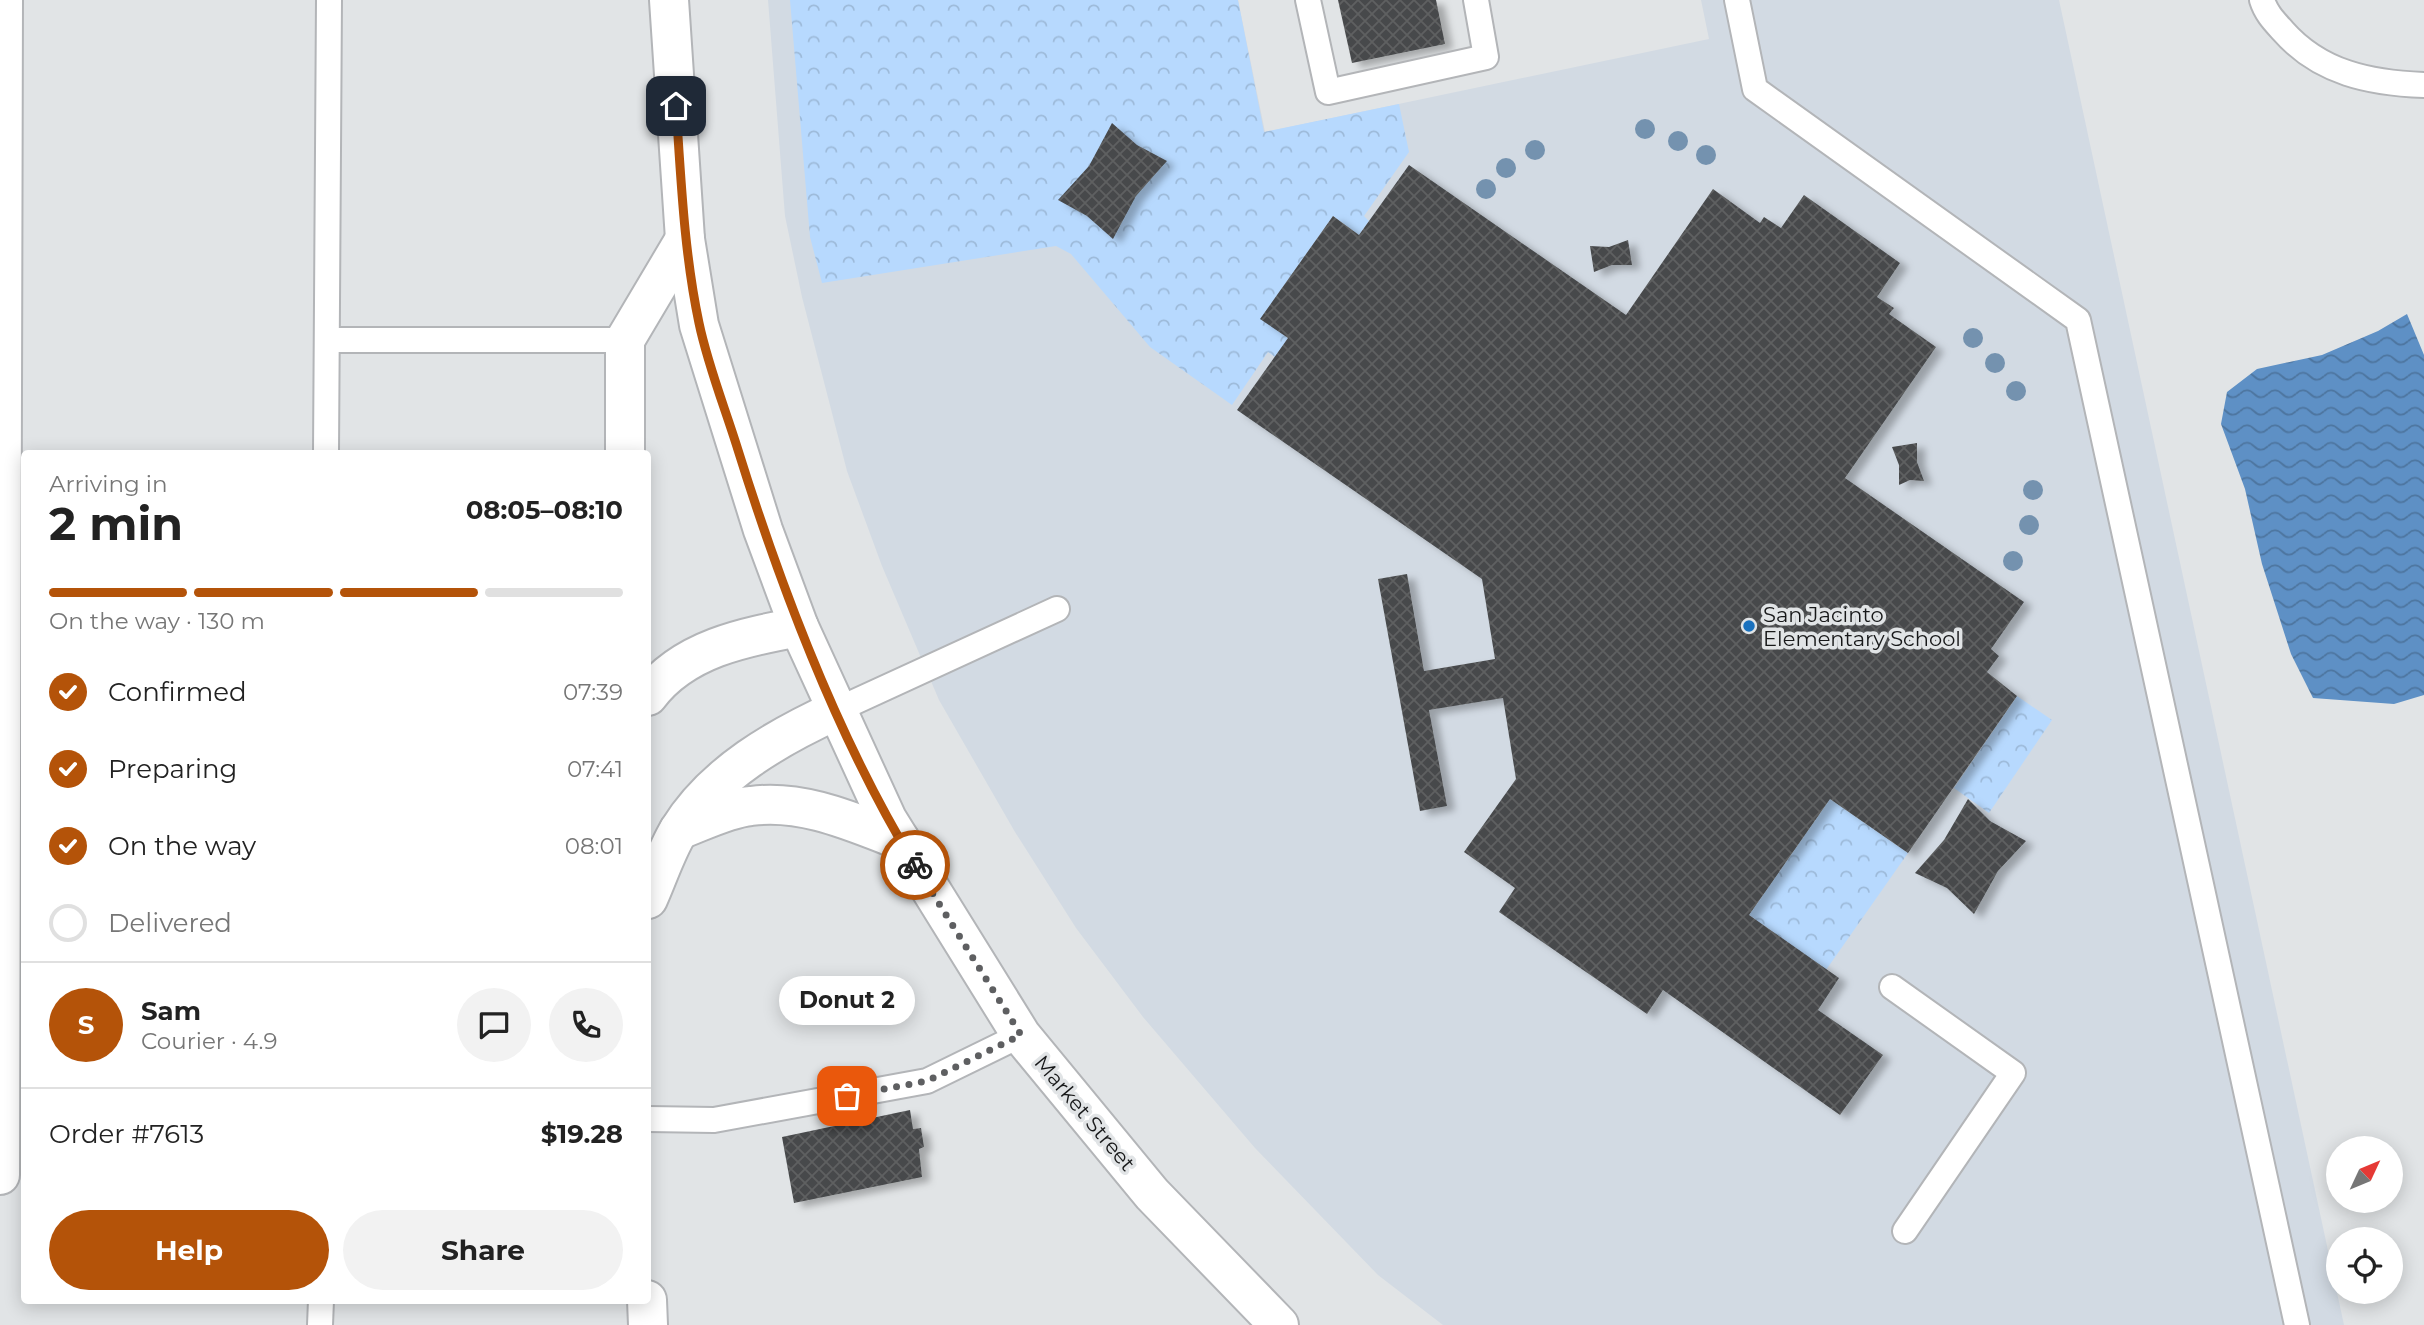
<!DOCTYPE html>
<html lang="en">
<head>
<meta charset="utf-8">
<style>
	body { margin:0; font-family:Montserrat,sans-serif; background:#f2f2f2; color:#222; height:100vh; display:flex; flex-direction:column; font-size:26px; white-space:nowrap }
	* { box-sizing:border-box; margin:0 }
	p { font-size:23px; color:#767676 }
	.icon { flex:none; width:38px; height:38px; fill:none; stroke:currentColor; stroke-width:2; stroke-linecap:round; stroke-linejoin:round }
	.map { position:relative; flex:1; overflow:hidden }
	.panel { position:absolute; left:21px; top:450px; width:630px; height:854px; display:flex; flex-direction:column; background:#fff; border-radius:7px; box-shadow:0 4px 18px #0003 }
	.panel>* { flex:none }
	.needle { width:46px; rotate:46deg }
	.fabs { position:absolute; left:2326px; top:1136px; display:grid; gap:14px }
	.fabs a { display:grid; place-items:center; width:77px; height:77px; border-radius:50%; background:#fff; box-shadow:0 4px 18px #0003; font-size:35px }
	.pin { position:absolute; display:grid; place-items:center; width:60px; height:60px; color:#fff; margin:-30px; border-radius:14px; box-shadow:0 4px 10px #0006 }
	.courier { position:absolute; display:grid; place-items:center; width:70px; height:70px; margin:-35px; border:5px solid #b45309; border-radius:50%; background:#fff; color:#222; box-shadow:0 2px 9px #0007 }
	.bubble { position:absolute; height:49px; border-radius:24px; background:#fff; box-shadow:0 4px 18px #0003; font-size:23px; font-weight:700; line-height:49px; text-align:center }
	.headline em { font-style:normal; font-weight:700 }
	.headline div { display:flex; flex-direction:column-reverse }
	.headline { display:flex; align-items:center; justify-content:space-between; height:119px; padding:0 28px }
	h1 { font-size:46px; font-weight:700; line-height:52px }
	.bar { display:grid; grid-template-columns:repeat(4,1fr); gap:10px 7px; align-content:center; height:84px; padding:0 28px }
	.bar i { height:9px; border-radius:5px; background:#e0e0e0 }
	.bar .active { background:#b45309 }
	.bar p { grid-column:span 4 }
	.line { display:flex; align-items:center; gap:18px; padding:0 28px; border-top:2px solid #e0e0e0 }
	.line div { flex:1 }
	.round { display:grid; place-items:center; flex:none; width:74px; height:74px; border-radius:37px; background:#f2f2f2 }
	ol { padding:0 28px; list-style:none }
	li { display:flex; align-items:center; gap:21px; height:77px }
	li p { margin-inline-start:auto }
	li .icon { padding:7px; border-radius:50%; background:#b45309; color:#fff; stroke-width:4 }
	li:last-child { color:#767676 }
	li i { width:38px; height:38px; border:4px solid #e0e0e0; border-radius:50% }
	.cta { display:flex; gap:14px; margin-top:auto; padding:14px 28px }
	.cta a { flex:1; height:80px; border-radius:42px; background:#b45309; color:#fff; font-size:28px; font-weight:700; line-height:80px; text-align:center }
	.cta a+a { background:#f2f2f2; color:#222 }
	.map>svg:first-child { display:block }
	.built { fill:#d2dae3 }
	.park { fill:url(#park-crowns) }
	.water { fill:url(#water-waves) }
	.building { fill:url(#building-cross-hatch); filter:url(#shadow) }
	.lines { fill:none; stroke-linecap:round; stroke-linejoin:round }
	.service-casing { stroke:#b3b5b8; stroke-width:28 }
	.minor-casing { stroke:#b3b5b8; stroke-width:42 }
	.secondary-casing { stroke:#b3b5b8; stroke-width:42 }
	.service { stroke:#fff; stroke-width:24 }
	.minor { stroke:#fff; stroke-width:38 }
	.secondary { stroke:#fff; stroke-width:38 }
	.tree { fill:#7492af }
	.done { stroke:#5e5f61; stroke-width:7; stroke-dasharray:0 12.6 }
	.route { stroke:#b45309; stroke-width:9 }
	.poi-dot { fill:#1a71be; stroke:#e1e4e6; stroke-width:2.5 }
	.labels { text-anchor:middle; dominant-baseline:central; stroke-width:7; stroke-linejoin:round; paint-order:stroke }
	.poi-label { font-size:21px; fill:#171819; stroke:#e1e4e6; text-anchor:start }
	.street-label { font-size:21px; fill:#171819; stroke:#e1e4e6 }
</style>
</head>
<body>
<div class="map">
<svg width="2424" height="1325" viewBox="0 0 2424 1325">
	<defs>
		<pattern id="park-crowns" width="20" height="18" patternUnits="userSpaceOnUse" patternTransform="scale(1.75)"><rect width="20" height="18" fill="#b7d9fe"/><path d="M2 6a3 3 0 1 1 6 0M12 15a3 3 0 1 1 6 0" fill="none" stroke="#9dbad9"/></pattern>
		<pattern id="water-waves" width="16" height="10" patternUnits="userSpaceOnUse" patternTransform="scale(1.75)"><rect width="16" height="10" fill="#5e90c5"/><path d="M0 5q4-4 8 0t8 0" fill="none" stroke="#4d759f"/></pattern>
		<pattern id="building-cross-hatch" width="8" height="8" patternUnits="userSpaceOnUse" patternTransform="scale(1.75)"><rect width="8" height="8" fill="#47494b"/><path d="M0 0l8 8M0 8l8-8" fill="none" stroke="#5e6061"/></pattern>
		<filter id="shadow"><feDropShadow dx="8" dy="4.5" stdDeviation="3.5" flood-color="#0004"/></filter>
	</defs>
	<rect width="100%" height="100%" fill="#e1e4e6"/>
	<polygon class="built" points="768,0 1238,0 1265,132 1709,39 1701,0 2059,0 2344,1325 1443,1325 1378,1275 1255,1148 1143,1017 1076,928 1015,832 939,700 882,566 847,471 802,297 785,216"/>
	<g class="park">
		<polygon points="790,0 1238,0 1264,132 1399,104 1409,152 1364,216 1369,221 1359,235 1333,216 1261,318 1288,338 1275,357 1268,352 1232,405 1150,347 1071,254 1056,246 822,283 810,237"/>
		<polygon points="2017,696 2052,720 1989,813 1954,788"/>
		<polygon points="1830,799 1908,853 1826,970 1749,915"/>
	</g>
	<polygon class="water" points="2407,314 2424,355 2424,695 2394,704 2313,698 2291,654 2262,564 2245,489 2221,424 2227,392 2257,369 2322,355 2378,331"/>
	<g class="building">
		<polygon points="1338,0 1436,0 1445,44 1352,63"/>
		<polygon points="1112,123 1137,145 1167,161 1136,196 1113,239 1087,216 1058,200 1089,166"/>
		<polygon points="1409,165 1626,315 1713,189 1760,223 1764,217 1781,228 1804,195 1900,263 1877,297 1894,308 1889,314 1936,347 1845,478 2024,602 1991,649 1999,656 1987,672 2017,696 1908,853 1830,799 1749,915 1839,978 1818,1010 1883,1055 1840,1115 1663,990 1647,1014 1499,912 1515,888 1464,852 1516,779 1503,698 1429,710 1447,806 1420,811 1378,579 1407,574 1424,671 1495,659 1482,579 1237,410 1288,338 1260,319 1333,216 1359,235"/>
		<polygon points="1628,240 1632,265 1612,265 1594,272 1590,246 1609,247"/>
		<polygon points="1917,443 1917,462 1924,481 1910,480 1899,485 1899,465 1892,447"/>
		<polygon points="1968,799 1990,821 2026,841 1998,871 1974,914 1947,888 1915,873 1944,840"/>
		<polygon points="910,1110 913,1129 921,1128 924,1147 919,1149 922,1177 794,1203 782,1137"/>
	</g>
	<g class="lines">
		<defs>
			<g id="service">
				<polyline points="1308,0 1328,92 1486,57 1476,0"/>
				<polyline points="1737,0 1755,89 2078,320 2297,1325"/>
				<path d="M2262 0C2266 13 2274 21 2283 31 2320 73 2370 83 2424 85"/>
				<polyline points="327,340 625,340"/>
				<polyline points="326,453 329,0"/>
				<polyline points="837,710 1057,609"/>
				<polyline points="1892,987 2013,1073 1905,1231"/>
				<polyline points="648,1119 714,1120 927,1081 1021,1035"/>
				<polyline points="320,1325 321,1300"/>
			</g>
			<polyline id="minor" points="0,1175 3,0"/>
			<g id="secondary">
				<polyline points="669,0 685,239 699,325 763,530 799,627 887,819 1021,1035 1152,1194 1279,1325"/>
				<polyline points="625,453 625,340 685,239"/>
				<path d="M648 696C683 649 744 637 799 627"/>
				<path d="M679 830C701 822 728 808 751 806 803 799 853 822 900 840"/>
				<path d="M648 899C658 877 666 851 679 830 714 773 778 737 837 710"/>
				<polyline points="647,1300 648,1325"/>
			</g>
		</defs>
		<use href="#service" class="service-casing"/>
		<use href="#minor" class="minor-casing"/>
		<use href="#secondary" class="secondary-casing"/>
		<use href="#service" class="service"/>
		<use href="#minor" class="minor"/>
		<use href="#secondary" class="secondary"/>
	</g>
	<g class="tree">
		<circle cx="1645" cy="129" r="10"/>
		<circle cx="1678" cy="141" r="10"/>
		<circle cx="1535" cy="150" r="10"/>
		<circle cx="1706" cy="155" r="10"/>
		<circle cx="1506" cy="168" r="10"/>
		<circle cx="1486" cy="189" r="10"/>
		<circle cx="1973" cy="338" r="10"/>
		<circle cx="1995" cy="363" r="10"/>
		<circle cx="2016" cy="391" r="10"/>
		<circle cx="2033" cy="490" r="10"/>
		<circle cx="2029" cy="525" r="10"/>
		<circle cx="2013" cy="561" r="10"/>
	</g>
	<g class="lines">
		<polyline class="done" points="847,1096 927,1081 1021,1035 915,865"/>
		<path class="route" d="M676 106C681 179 684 252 699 323 708 366 725 408 738 450 782 591 838 739 915 865"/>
	</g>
	<circle class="poi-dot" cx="1749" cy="626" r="7"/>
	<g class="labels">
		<g class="poi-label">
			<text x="1763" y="614">San Jacinto<tspan x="1763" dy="24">Elementary School</tspan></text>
		</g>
		<g class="street-label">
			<text transform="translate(1085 1113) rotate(50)">Market Street</text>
		</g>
	</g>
</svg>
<div class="fabs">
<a><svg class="needle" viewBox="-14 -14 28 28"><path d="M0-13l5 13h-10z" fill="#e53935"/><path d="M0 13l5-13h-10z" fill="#767676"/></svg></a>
<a><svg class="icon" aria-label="locate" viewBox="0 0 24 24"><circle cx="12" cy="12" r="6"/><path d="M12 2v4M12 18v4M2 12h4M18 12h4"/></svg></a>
</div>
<div class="pin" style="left:847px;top:1096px;background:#ea580c"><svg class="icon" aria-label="bag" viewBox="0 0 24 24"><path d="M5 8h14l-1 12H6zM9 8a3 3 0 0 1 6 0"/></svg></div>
<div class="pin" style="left:676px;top:106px;background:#1f2937"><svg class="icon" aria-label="home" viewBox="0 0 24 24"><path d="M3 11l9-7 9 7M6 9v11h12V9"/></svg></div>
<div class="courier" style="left:915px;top:865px"><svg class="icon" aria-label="bike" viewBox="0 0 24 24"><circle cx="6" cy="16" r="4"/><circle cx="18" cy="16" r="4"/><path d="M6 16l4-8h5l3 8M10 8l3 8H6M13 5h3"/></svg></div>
<div class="bubble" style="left:779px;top:976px;width:136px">Donut 2</div>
<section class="panel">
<div class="headline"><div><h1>2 min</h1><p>Arriving in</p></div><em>08:05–08:10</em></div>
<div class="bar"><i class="active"></i><i class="active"></i><i class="active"></i><i></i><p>On the way · 130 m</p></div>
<ol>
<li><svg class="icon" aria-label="check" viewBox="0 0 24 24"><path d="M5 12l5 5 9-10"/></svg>Confirmed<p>07:39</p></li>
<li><svg class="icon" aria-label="check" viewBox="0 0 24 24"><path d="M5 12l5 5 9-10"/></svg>Preparing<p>07:41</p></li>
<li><svg class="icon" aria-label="check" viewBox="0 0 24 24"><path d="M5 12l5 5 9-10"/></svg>On the way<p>08:01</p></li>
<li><i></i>Delivered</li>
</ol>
<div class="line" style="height:126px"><b class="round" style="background:#b45309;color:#fff">S</b><div><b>Sam</b><p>Courier · 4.9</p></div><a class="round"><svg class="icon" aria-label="chat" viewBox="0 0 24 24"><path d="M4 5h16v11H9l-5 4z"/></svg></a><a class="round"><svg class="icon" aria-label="phone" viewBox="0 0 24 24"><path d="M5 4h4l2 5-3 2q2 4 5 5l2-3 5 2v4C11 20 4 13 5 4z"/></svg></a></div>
<div class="line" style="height:91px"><div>Order #7613</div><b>$19.28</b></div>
<div class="cta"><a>Help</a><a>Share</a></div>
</section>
</div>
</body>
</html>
